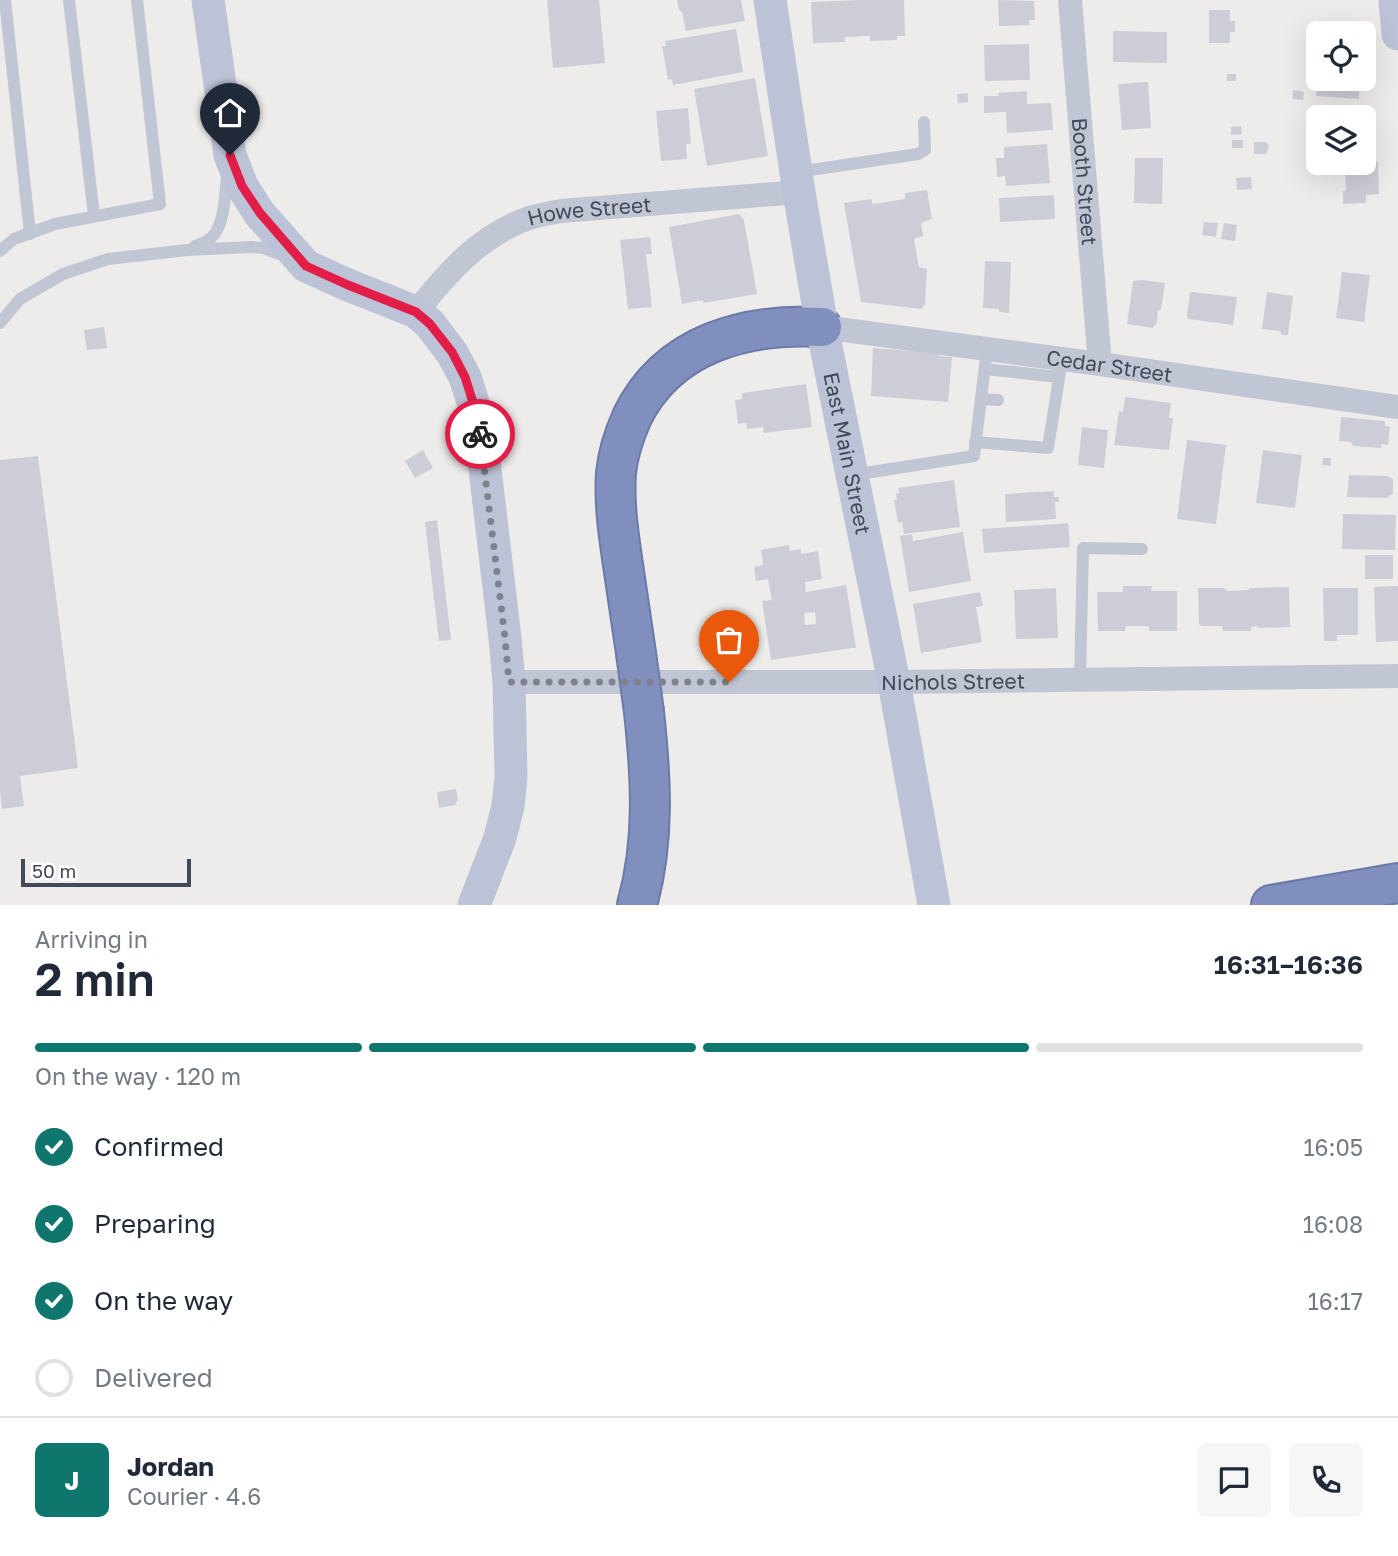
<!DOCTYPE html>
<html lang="en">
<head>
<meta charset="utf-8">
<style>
	body { margin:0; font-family:"Golos Text",sans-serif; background:#f6f6f7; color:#1f2937; height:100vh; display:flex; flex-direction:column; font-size:26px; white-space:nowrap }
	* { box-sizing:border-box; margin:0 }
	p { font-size:23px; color:#747a83 }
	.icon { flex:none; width:38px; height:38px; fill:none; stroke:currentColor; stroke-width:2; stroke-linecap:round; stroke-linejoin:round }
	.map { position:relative; height:905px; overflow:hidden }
	.drawer { display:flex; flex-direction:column; background:#fff; flex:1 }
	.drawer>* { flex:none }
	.buttons { position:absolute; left:1306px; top:21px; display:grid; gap:14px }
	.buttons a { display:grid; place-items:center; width:70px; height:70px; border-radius:10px; background:#fff; box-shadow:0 7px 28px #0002; font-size:35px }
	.scale { position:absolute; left:21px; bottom:18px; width:170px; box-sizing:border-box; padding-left:7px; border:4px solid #434959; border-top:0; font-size:19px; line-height:24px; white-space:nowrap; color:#434959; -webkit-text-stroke:5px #fff; paint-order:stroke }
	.pin { position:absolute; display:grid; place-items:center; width:60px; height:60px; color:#fff; margin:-72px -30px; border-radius:50% 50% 50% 0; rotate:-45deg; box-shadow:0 0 7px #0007 }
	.pin .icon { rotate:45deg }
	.courier { position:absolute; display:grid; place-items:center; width:70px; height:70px; margin:-35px; border:5px solid #e11d48; border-radius:50%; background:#fff; color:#222; box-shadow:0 2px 9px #0007 }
	.headline em { font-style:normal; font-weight:600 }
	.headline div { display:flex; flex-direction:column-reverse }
	.headline { display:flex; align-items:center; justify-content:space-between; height:119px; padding:0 35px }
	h1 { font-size:46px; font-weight:600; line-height:52px }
	.bar { display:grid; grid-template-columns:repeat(4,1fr); gap:10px 7px; align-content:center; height:84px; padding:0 35px }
	.bar i { height:9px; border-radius:5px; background:#e0e1e3 }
	.bar .current { background:#0f766e }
	.bar p { grid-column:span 4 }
	.line { display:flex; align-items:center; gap:18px; padding:0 35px; border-top:2px solid #e0e1e3 }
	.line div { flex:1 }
	.round { display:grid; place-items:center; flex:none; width:74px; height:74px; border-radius:10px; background:#f6f6f7 }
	ol { padding:0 35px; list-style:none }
	li { display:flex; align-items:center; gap:21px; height:77px }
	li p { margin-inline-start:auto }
	li .icon { padding:7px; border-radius:50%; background:#0f766e; color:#fff; stroke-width:4 }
	li:last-child { color:#747a83 }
	li i { width:38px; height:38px; border:4px solid #e0e1e3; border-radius:50% }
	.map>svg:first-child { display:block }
	.building { fill:#cdcdd7; fill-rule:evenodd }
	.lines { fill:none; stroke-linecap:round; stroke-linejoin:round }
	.highway-casing { stroke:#6b7aa9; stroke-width:42 }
	.lane { stroke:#c0c6d4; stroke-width:12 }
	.street { stroke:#c0c6d4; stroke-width:24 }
	.secondary { stroke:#bcc3d6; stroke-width:33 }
	.highway { stroke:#808fbd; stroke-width:38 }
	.highway-bridge-casing { stroke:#6b7aa9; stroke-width:42; stroke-linecap:butt }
	.highway-bridge { stroke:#808fbd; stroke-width:38 }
	.done { stroke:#7f828c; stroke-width:7; stroke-dasharray:0 12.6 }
	.route { stroke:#e11d48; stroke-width:9 }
	.labels { text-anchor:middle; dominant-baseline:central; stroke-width:5; stroke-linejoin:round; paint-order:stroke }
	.street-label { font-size:21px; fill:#434959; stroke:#fff }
</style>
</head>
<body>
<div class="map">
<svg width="1398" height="905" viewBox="0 0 1398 905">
	<rect width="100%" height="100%" fill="#eeeceb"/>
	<g class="building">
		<polygon points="547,0 599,0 605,63 553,68"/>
		<polygon points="677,0 741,0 745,21 686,31 682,12 679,10"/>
		<polygon points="861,0 904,0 905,36 897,36 897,40 870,41 870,36 844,37 845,42 813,43 811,2"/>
		<polygon points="998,0 1034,1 1035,20 1029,20 1030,25 999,26"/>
		<polygon points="1209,10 1230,10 1230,21 1235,21 1235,32 1230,32 1230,43 1209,43"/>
		<polygon points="736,29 743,72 673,85 672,79 668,80 662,46 666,46 665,41"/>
		<polygon points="1113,31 1167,32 1167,63 1113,62"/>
		<polygon points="1029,44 1030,80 985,81 984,45"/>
		<polygon points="1311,71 1318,72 1318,79 1364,79 1363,84 1359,84 1359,99 1316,96 1317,80 1310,79"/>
		<rect x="1227" y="74" width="9" height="7"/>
		<polygon points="755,78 768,156 707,166 694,89"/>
		<polygon points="1148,82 1151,128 1122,130 1118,84"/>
		<polygon points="1293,90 1304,92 1303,100 1292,99"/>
		<polygon points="1027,91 1027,104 1051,103 1053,130 1007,133 1006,112 984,113 984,96 999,96 998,93"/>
		<polygon points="968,93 968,102 958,103 957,94"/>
		<polygon points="1312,106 1371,111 1368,142 1363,142 1363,117 1318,117 1318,127 1310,126"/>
		<polygon points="688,108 691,144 686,144 687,159 661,161 656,111"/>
		<polygon points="1241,126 1242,134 1231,135 1231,127"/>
		<rect x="1232" y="140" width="11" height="8"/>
		<polygon points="1254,142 1266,142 1269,146 1266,154 1254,154"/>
		<polygon points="1047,144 1050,183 1006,186 1005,176 997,177 996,158 1004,158 1004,147"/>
		<polygon points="1135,158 1163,158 1162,204 1134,203"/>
		<polygon points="1378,162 1379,194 1366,195 1366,203 1343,204 1343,191 1346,191 1345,163"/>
		<polygon points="1251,177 1252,189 1237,190 1236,178"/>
		<polygon points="927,190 932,219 921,223 923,236 914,239 919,267 927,269 925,304 922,309 861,302 844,203 871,199 873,204 905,199 905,193"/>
		<polygon points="1054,195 1055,219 1000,222 999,198"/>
		<polygon points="739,214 744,220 757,294 703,303 703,300 682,304 669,227"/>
		<polygon points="1204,222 1218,223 1216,237 1202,235"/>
		<polygon points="1224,223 1237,225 1235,241 1221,239"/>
		<polygon points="650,237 652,254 646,254 652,307 628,309 620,240"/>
		<polygon points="985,261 1011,262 1009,313 999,312 999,309 983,308"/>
		<polygon points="1342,272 1370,275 1364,322 1336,318"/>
		<polygon points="1142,280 1165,283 1161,309 1158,311 1157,322 1153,328 1127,324 1133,281"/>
		<polygon points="1192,292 1237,297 1233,325 1188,319 1187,316 1190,293"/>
		<polygon points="1267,292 1293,296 1288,335 1282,335 1280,331 1262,329"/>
		<polygon points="104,327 107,348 87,350 84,330"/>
		<polygon points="873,348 939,353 939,356 952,357 948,402 871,396"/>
		<polygon points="806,384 812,427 764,433 763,427 747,429 746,423 738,424 735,400 742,399 742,393"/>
		<polygon points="1125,397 1171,403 1169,418 1173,418 1169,450 1114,445 1119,411 1123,412"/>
		<polygon points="1341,417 1385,421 1385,426 1390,427 1388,445 1382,444 1381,448 1353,446 1351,442 1339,441"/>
		<polygon points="1082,427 1108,430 1104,468 1078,465"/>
		<polygon points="1187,440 1226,445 1216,524 1177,519"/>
		<polygon points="423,450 433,468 415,478 405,461"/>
		<polygon points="1263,450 1302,455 1295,508 1256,503"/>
		<polygon points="38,456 78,768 20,776 24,806 2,809 0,791 0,460"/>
		<polygon points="1323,458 1331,458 1331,466 1322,465"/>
		<polygon points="1349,475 1387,476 1393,479 1393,494 1386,498 1347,497"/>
		<polygon points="954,480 960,527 904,534 902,522 898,523 894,500 897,500 896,494 899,493 898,488"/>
		<polygon points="1054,491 1054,497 1059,497 1059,502 1055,502 1056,519 1006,522 1005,494"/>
		<polygon points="1343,514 1396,515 1395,550 1342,549"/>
		<polygon points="437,520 451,640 439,641 425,522"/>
		<polygon points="1068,523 1070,547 984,553 982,529"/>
		<polygon points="963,532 971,581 909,592 900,536 912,534 913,541"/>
		<path d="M789 545 790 551 801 549V554L818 551 822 579 805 582 806 592 846 585 856 648H852L771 660 762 601 772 600 768 579 756 581 754 567 763 565 761 550ZM815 612 816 624 805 625 804 613Z"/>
		<rect x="1365" y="555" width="28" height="24"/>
		<polygon points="1123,586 1152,586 1151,591 1177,591 1177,631 1149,631 1149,626 1126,626 1125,631 1098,631 1097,592 1123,592"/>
		<polygon points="1398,586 1398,641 1376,642 1374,587"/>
		<polygon points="1289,587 1290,627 1260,628 1256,626 1251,627 1251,631 1223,631 1222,626 1201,626 1199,624 1198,588 1224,588 1227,591 1248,590 1250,588"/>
		<polygon points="1056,588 1058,638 1016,639 1014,590"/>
		<polygon points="1323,588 1358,588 1358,635 1337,635 1337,641 1324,641"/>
		<polygon points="980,592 983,606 976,607 982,642 921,653 913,604"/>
		<polygon points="456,789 458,800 455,805 439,808 437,792"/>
	</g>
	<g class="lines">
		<defs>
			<g id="highway">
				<path d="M636 653C631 621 627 590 622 558 618 530 614 502 616 473 618 453 624 435 632 417 668 343 746 323 822 327"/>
				<path d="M637 905C655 841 651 777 644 712"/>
				<polyline points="1271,905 1398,883"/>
			</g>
		</defs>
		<use href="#highway" class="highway-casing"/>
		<g class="lane">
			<polyline points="5,0 30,234"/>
			<polyline points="69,0 94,216"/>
			<polyline points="797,172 918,154 925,150 924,122"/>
			<path d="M195 246C200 244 207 242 211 238 225 226 225 193 227 176"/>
			<polyline points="0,251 14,239 55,224 160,204 137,0"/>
			<polyline points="0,323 20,299 63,274 108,259 187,250 251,247 263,248 284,256"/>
			<polyline points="985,369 1059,377"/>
			<polyline points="981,399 998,400"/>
			<polyline points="975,442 1048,448 1062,359"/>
			<polyline points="852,475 974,456 987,349"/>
			<polyline points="1080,680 1083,548 1142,549"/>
		</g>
		<g class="street">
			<path id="s1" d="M1070 0 1100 364"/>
			<path id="s2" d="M416 312C448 272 479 236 529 218 539 215 550 213 561 211L799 192"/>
			<path id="s3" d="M822 327 1100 364 1398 407"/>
			<path id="s4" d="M509 682H894L1398 676"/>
		</g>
		<g class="secondary">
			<polyline points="208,0 230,155 242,186 259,213 306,266 348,285 416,312 430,324 452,353 465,377 476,412 484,461 505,638 509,682 511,777 508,806 500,838 474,905"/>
			<path id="s5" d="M770 0 799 192 822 327 894 682 934 905"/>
			<polyline points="1395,0 1398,34"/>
		</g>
		<use href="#highway" class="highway"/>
		<defs>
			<polyline id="highway-bridge" points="636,653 644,712"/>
		</defs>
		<use href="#highway-bridge" class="highway-bridge-casing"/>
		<use href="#highway-bridge" class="highway-bridge"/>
	</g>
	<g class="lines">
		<polyline class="done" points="480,434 505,638 509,682 729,682"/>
		<polyline class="route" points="230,155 242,186 260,213 306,266 348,285 416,312 430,324 452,352 465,377 476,412 480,434"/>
	</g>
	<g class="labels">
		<g class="street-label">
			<text stroke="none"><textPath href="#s1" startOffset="182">Booth Street</textPath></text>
			<text stroke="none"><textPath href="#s2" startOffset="210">Howe Street</textPath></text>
			<text stroke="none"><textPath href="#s3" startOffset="290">Cedar Street</textPath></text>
			<text stroke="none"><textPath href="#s5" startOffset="460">East Main Street</textPath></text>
			<text stroke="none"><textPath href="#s4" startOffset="444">Nichols Street</textPath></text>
		</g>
	</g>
</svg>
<div class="buttons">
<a><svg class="icon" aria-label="locate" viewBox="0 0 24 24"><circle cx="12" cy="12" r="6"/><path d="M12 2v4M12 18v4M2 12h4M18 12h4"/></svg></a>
<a><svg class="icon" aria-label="layers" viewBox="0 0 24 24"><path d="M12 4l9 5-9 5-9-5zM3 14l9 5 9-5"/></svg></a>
</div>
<div class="scale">50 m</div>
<div class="pin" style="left:729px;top:682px;background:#ea580c"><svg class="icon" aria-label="bag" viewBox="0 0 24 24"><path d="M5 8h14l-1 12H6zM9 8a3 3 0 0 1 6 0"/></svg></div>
<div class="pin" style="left:230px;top:155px;background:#1f2937"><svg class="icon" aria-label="home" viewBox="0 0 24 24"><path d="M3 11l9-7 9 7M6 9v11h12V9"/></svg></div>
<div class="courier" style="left:480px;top:434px"><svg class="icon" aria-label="bike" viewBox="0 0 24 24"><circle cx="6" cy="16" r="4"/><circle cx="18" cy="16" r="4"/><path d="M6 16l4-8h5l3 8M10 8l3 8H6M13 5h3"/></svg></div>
</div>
<section class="drawer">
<div class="headline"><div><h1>2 min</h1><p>Arriving in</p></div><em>16:31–16:36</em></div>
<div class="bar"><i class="current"></i><i class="current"></i><i class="current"></i><i></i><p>On the way · 120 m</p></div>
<ol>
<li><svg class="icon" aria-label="check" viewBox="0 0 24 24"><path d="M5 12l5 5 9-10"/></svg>Confirmed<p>16:05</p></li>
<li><svg class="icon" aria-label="check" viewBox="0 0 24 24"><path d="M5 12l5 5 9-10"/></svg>Preparing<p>16:08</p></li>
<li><svg class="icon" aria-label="check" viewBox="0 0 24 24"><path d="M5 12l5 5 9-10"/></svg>On the way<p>16:17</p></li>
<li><i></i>Delivered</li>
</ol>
<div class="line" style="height:126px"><b class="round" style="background:#0f766e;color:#fff">J</b><div><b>Jordan</b><p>Courier · 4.6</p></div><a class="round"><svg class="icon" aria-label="chat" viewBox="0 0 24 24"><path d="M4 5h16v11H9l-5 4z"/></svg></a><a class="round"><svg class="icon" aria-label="phone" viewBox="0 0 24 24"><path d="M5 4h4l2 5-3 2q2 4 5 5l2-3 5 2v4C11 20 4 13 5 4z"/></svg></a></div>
</section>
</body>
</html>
